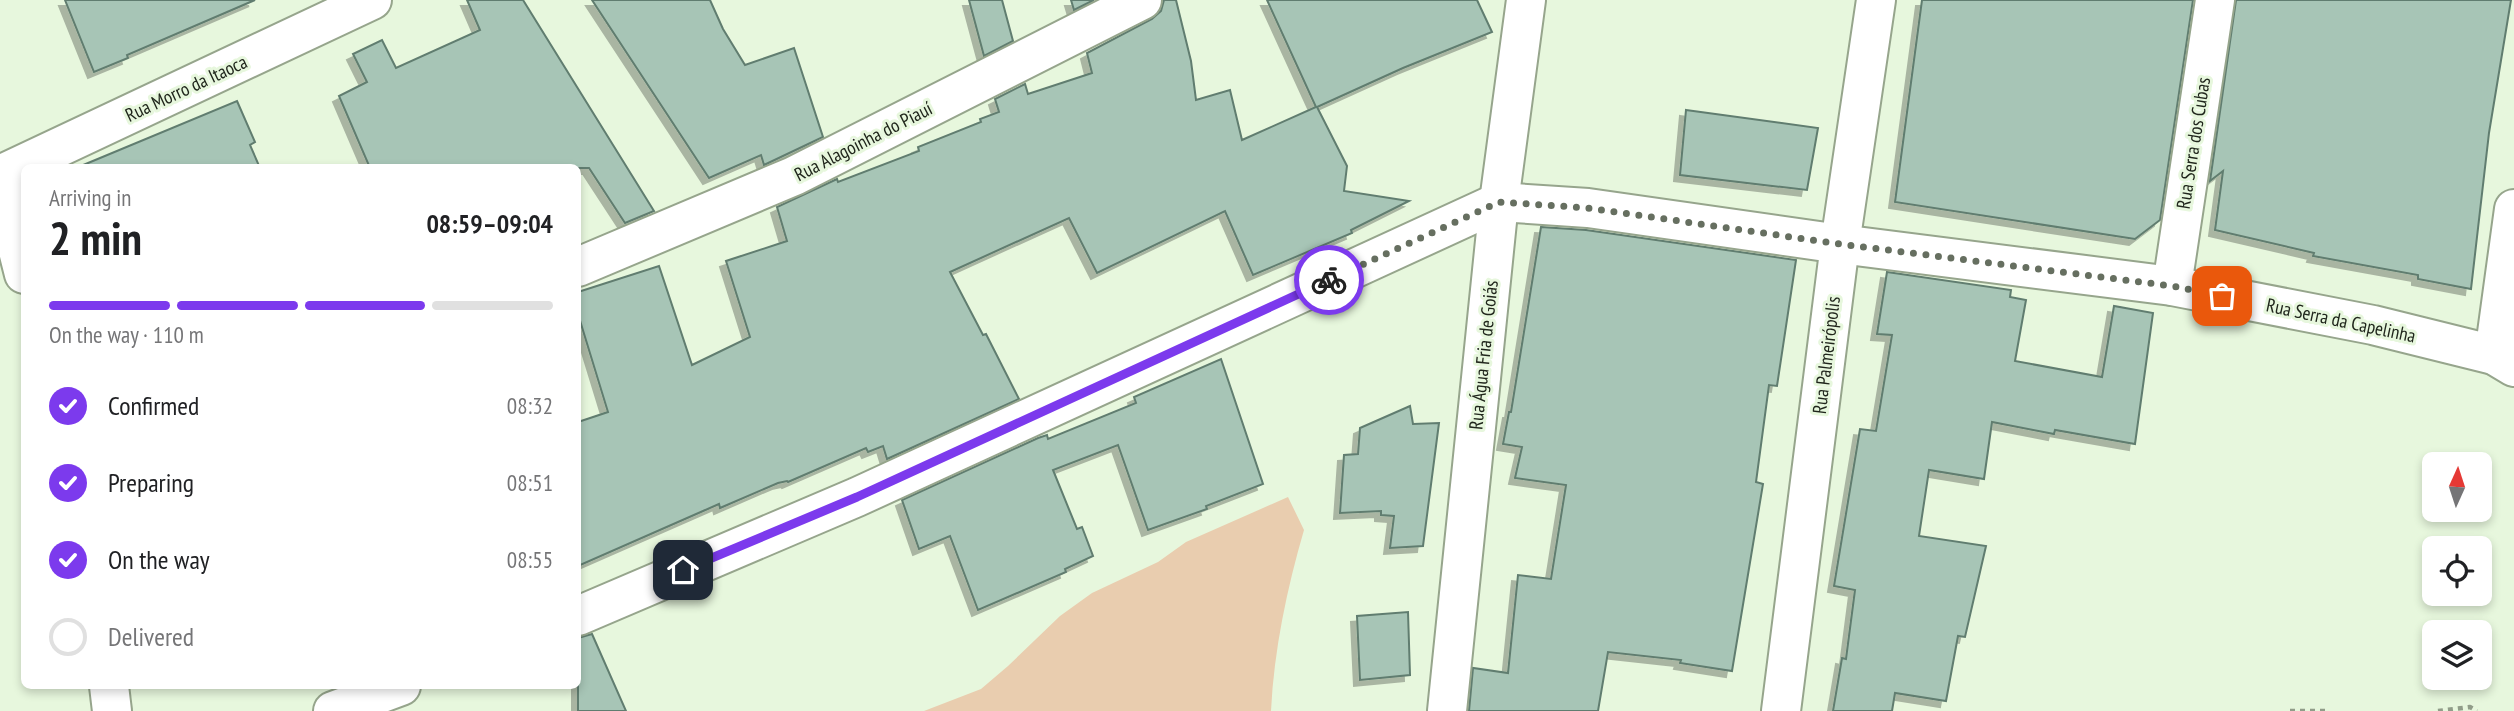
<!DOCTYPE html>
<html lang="en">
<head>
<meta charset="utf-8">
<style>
	body { margin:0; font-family:"PT Sans Narrow",sans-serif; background:#f6f6f6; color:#202124; height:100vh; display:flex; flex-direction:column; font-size:26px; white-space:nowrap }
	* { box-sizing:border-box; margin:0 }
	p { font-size:23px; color:#757577 }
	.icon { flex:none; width:38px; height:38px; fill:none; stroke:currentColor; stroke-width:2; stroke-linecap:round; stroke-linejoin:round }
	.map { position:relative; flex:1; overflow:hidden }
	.panel { position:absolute; left:21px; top:164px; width:560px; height:525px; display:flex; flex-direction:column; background:#fff; border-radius:10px; box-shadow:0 4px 10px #0003 }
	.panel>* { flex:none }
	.needle { width:46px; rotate:3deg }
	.fabs { position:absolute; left:2422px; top:452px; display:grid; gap:14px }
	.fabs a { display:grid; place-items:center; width:70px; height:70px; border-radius:10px; background:#fff; box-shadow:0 4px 10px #0003; font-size:35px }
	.pin { position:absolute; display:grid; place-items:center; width:60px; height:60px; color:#fff; margin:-30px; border-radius:14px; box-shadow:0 4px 10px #0006 }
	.courier { position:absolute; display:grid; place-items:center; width:70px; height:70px; margin:-35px; border:5px solid #7c3aed; border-radius:50%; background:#fff; color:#222; box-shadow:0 2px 9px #0007 }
	.headline em { font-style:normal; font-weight:600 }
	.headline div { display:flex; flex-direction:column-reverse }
	.headline { display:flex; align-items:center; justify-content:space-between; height:119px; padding:0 28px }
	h1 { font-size:46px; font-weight:600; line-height:52px }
	.bar { display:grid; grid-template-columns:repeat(4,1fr); gap:10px 7px; align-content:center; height:84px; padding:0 28px }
	.bar i { height:9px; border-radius:5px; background:#e0e0e0 }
	.bar .active { background:#7c3aed }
	.bar p { grid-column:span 4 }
	ol { padding:0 28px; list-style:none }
	li { display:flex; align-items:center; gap:21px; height:77px }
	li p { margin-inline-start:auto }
	li .icon { padding:7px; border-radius:50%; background:#7c3aed; color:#fff; stroke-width:4 }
	li:last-child { color:#757577 }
	li i { width:38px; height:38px; border:4px solid #e0e0e0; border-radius:50% }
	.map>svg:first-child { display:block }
	.green { fill:#e9cdaf }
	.building { fill:#a7c5b6; stroke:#617d6f; stroke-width:2; filter:url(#shadow) }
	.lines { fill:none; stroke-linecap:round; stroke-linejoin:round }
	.minor-casing { stroke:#96a58c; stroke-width:42 }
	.path { stroke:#919d89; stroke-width:4.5; stroke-dasharray:5 5; stroke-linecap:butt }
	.minor { stroke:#fff; stroke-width:38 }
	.done { stroke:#666f60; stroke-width:7; stroke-dasharray:0 12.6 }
	.route { stroke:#7c3aed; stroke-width:9 }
	.labels { text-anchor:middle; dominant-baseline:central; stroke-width:6; stroke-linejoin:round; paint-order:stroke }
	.street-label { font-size:19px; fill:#20261c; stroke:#e7f7dd }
</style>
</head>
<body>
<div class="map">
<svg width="2514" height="711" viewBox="0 0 2514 711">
	<defs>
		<filter id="shadow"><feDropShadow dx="-6" dy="6" stdDeviation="0" flood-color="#0004"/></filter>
	</defs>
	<rect width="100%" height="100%" fill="#e7f7dd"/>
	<path class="green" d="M1288 497 1304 530C1287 588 1274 650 1271 711H924L981 689 1008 666 1060 616 1092 593 1158 562 1186 542Z"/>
	<g class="building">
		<polygon points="65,0 255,0 127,55 128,58 94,72"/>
		<polygon points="467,0 523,0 654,211 625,223 589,168 370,168 339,96 367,82 353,54 382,40 396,68 480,30"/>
		<polygon points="592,0 710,0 723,29 745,65 794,48 823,137 764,165 761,155 709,178"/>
		<polygon points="969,0 1002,0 1013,41 984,56"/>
		<polygon points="1071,0 1094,0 1074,10"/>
		<polygon points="1164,0 1176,0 1191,61 1196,100 1230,90 1242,140 1316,107 1267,0 1477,0 1492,32 1403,68 1317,107 1347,166 1344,191 1409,201 1351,230 1352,233 1253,275 1225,211 1097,273 1069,218 950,272 983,335 986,334 1019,399 887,459 883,446 868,452 866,448 788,482 787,481 778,483 720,508 719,504 578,566 578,422 608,412 578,314 578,292 659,266 692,365 750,337 726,261 787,241 777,207 837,179 838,182 919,151 918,147 981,122 980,119 999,112 995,99 1025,84 1028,94 1092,73 1087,53 1152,19 1161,11"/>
		<polygon points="1922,0 2193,0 2160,220 2135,239 1895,202"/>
		<polygon points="2236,0 2511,0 2489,133 2471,289 2418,279 2418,275 2313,256 2314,253 2215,230 2223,171 2210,181"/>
		<polygon points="237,101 255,142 250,145 260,168 76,168"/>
		<polygon points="1686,110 1818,128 1807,190 1680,175"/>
		<polygon points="1541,227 1586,230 1796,260 1777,386 1769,385 1756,482 1763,484 1732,671 1680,663 1681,660 1608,652 1598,711 1469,711 1473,668 1508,673 1518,575 1551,579 1566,485 1515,478 1522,447 1503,444 1509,412 1511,412"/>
		<polygon points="1887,272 2011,290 2010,297 2026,300 2015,361 2102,377 2114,306 2153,313 2135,444 2055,430 2054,434 1992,422 1984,479 1929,470 1919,536 1986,546 1965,637 1958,636 1946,701 1895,693 1892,711 1833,711 1842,658 1846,659 1855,590 1834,586 1860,429 1876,431 1892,335 1877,334"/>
		<polygon points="1221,359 1263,484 1206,506 1207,509 1148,530 1118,445 1053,470 1077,529 1082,527 1093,556 1065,569 1066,572 978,610 950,536 919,549 902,500 1038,438 1047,435 1048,439 1136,403 1134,397"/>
		<polygon points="1410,406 1413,424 1439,423 1423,546 1390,548 1394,516 1381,515 1381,511 1340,513 1344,455 1358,454 1360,428"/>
		<polygon points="1408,612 1410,675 1360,680 1357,616"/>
		<polygon points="592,634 626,711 578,711 578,638"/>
	</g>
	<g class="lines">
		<defs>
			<g id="minor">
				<polyline points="0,175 372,0"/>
				<polyline points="0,180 24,274"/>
				<polyline points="578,267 794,176 1142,0"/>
				<polyline points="2172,286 2215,0"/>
				<polyline points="2494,355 2514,209"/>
				<polyline points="578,616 857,497 1499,202 1588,208 1840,244 2172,286 2373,325 2494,355 2514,367"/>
				<polyline points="109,686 112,711"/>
				<polyline points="333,711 401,686"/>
				<polyline points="1447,711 1499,202 1526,0"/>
				<polyline points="1781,711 1840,244 1876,0"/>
			</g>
		</defs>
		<use href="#minor" class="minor-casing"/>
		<g class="path">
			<polyline points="2290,711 2328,711"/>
			<polyline points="2438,711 2470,707 2477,711"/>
		</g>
		<use href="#minor" class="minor"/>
	</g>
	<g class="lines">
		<polyline class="done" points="1329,280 1499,202 1588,208 1840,244 2172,286 2222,296"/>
		<polyline class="route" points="683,570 857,497 1329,280"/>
	</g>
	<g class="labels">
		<g class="street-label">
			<text transform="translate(186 88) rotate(-25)">Rua Morro da Itaoca</text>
			<text transform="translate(863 141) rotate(-27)">Rua Alagoinha do Piauí</text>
			<text transform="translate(2193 143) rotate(-81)">Rua Serra dos Cubas</text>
			<text transform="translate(2341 320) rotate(12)">Rua Serra da Capelinha</text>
			<text transform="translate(1483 355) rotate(-84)">Rua Água Fria de Goiás</text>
			<text transform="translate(1826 355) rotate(-83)">Rua Palmeirópolis</text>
		</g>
	</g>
</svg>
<div class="fabs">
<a><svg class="needle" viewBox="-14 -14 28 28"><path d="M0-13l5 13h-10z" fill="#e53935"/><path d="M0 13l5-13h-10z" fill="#757577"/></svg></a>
<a><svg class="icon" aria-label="locate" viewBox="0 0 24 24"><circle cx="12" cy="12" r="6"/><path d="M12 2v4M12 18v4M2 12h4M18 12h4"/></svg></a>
<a><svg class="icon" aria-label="layers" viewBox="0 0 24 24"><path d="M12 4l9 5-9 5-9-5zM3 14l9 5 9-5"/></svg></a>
</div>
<div class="pin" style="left:2222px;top:296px;background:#ea580c"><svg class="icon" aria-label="bag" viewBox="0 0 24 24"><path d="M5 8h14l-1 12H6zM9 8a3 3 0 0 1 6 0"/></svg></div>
<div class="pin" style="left:683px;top:570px;background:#1f2937"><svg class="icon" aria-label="home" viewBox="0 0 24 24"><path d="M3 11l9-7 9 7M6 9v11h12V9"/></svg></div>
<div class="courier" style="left:1329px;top:280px"><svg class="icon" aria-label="bike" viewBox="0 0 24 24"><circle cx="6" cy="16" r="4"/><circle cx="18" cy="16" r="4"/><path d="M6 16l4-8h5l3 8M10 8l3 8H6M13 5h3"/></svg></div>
<section class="panel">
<div class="headline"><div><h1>2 min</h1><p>Arriving in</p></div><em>08:59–09:04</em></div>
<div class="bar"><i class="active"></i><i class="active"></i><i class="active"></i><i></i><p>On the way · 110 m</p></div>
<ol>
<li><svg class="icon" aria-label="check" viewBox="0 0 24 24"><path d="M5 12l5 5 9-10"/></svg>Confirmed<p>08:32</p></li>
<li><svg class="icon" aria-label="check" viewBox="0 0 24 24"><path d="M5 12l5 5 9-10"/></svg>Preparing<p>08:51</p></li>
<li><svg class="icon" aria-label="check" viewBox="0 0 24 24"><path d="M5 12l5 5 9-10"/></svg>On the way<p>08:55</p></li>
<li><i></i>Delivered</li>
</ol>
</section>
</div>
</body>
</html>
